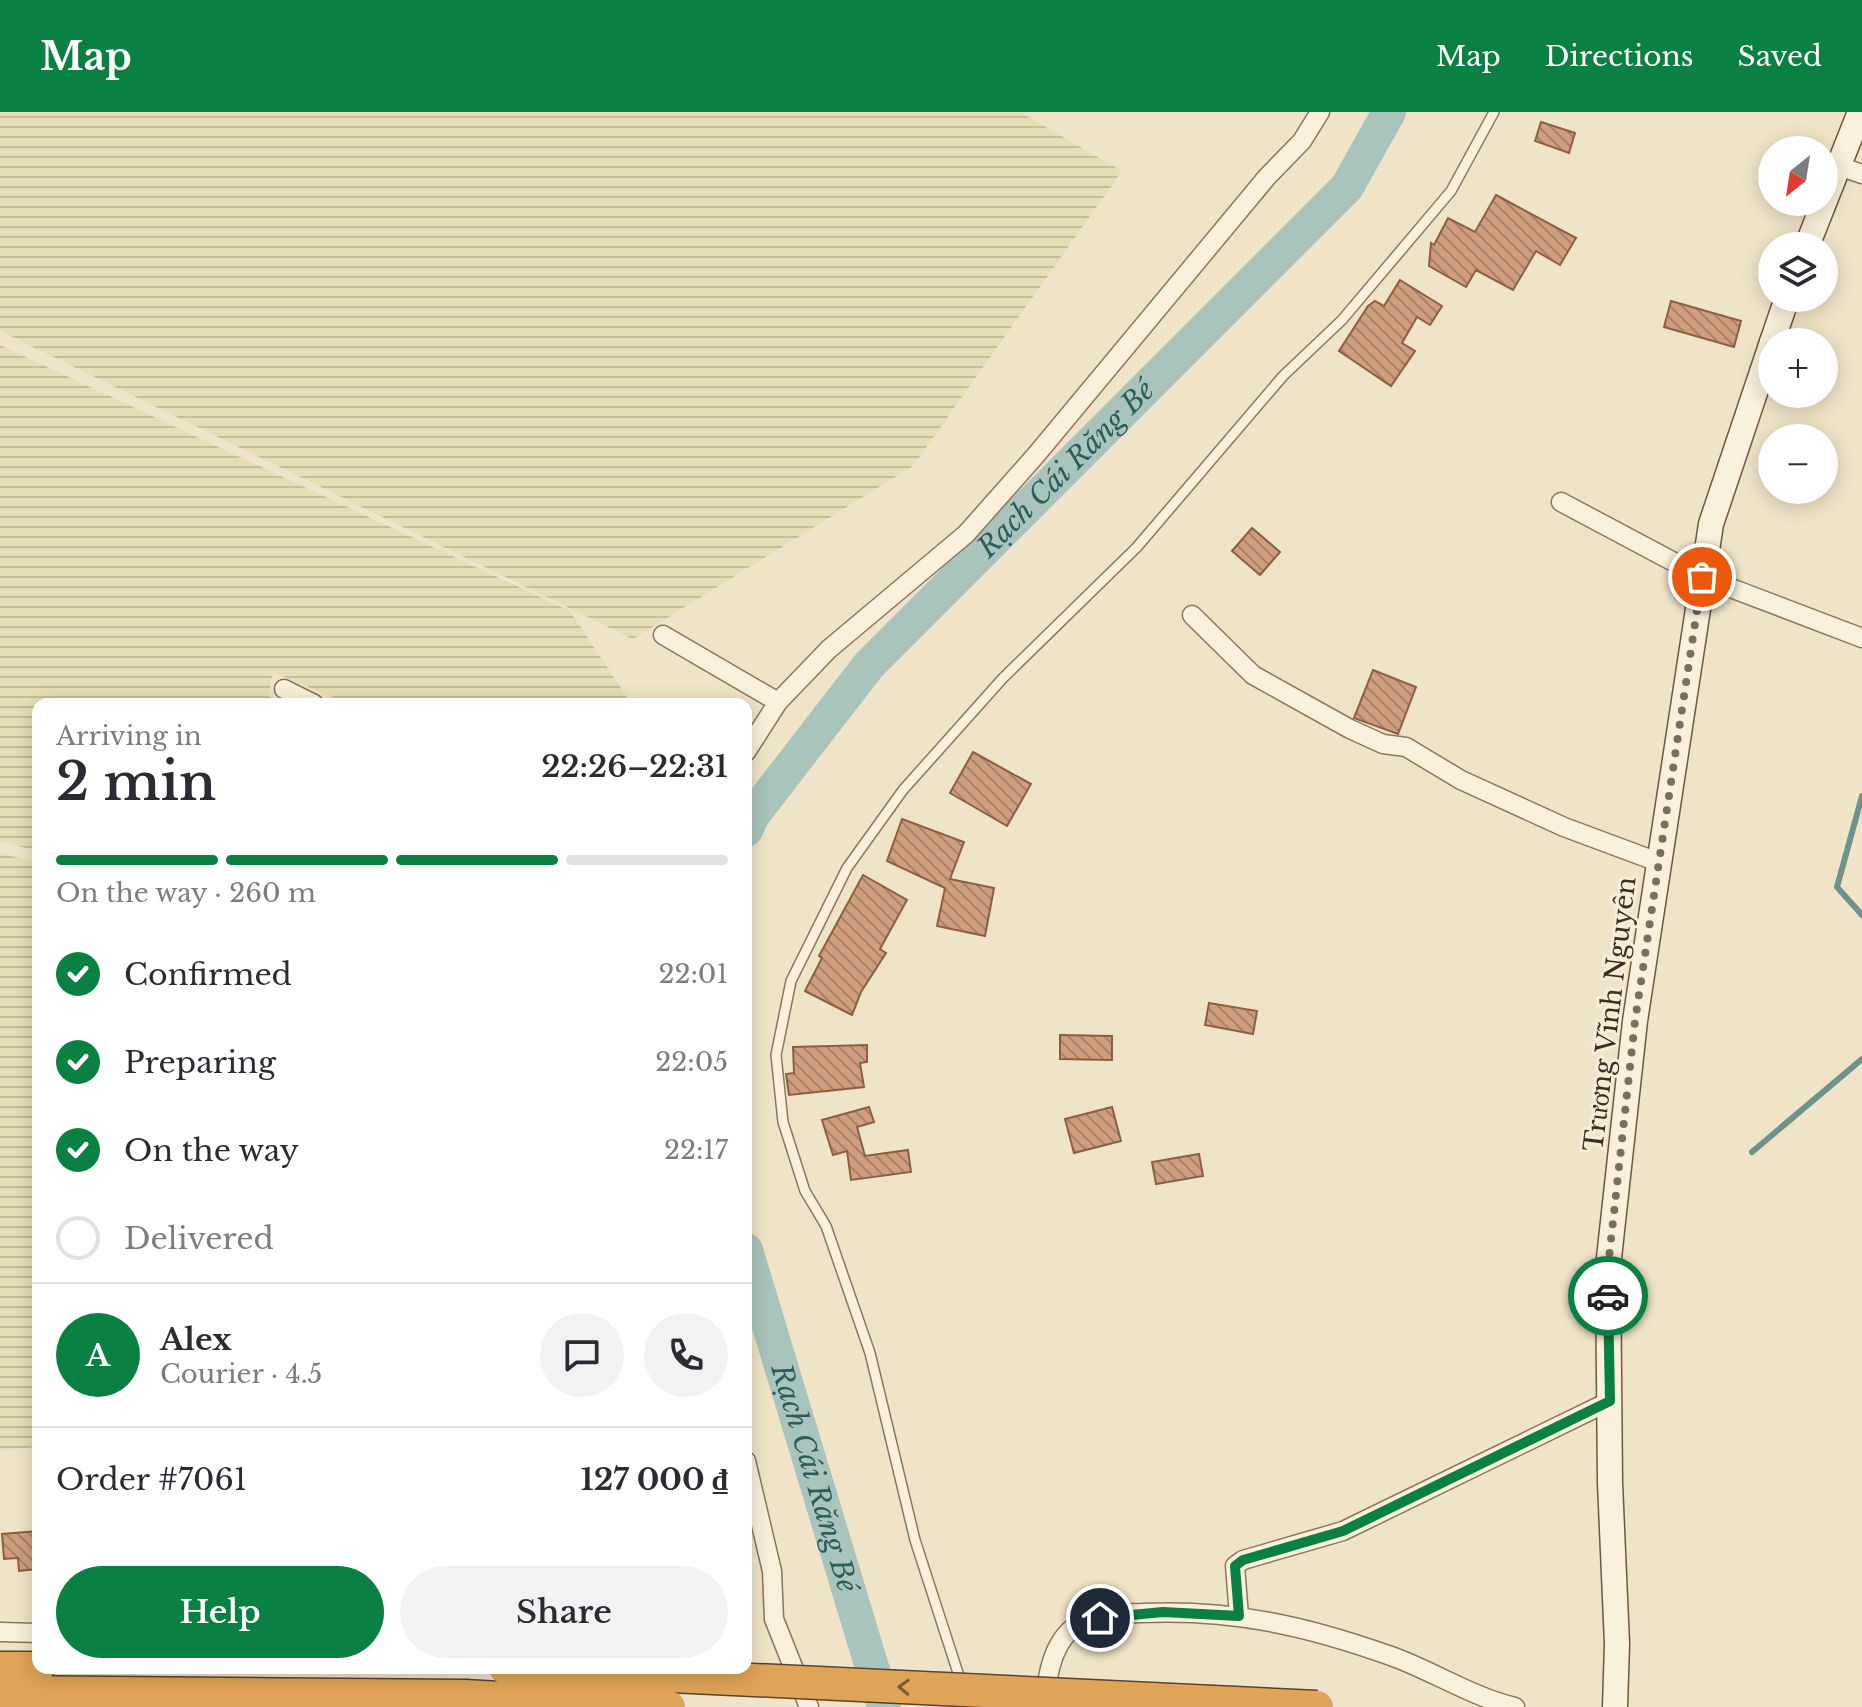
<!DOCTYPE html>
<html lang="en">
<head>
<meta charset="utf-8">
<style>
	body { margin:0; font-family:"Libre Baskerville",serif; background:#f2f2f3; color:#2b2b33; height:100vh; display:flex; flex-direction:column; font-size:30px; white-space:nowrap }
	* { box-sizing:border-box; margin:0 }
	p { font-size:26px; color:#7c7c81 }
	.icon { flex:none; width:44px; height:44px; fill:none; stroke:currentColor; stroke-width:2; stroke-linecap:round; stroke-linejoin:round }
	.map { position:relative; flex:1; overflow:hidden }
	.drawer { position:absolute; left:32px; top:586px; width:720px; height:976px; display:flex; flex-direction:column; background:#fff; border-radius:16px; box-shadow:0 4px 20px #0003 }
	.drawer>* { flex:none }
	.needle { width:52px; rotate:210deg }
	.buttons { position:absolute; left:1758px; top:24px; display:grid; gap:16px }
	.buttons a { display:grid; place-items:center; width:80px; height:80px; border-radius:50%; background:#fff; box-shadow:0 4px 20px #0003; font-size:40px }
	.pin { position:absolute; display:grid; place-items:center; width:68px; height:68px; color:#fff; margin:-34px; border:4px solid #fff; border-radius:50%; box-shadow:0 2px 8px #0007 }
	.courier { position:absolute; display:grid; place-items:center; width:80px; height:80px; margin:-40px; border:6px solid #0b8043; border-radius:50%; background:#fff; color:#222; box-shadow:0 2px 10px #0007 }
	.summary em { font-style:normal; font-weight:600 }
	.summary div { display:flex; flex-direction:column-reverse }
	.summary { display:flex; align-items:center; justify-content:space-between; height:136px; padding:0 24px }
	h1 { font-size:52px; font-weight:600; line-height:60px }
	.bar { display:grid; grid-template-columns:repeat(4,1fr); gap:12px 8px; align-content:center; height:96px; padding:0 24px }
	.bar i { height:10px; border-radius:6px; background:#e1e1e2 }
	.bar .selected { background:#0b8043 }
	.bar p { grid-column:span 4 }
	.line { display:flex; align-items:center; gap:20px; padding:0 24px; border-top:2px solid #e1e1e2 }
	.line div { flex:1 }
	.round { display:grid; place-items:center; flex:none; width:84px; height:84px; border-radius:42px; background:#f2f2f3 }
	ol { padding:0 24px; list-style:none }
	li { display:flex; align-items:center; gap:24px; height:88px }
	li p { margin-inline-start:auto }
	li .icon { padding:8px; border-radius:50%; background:#0b8043; color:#fff; stroke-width:4 }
	li:last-child { color:#7c7c81 }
	li i { width:44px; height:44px; border:4px solid #e1e1e2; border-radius:50% }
	.action { display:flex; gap:16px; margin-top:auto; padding:16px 24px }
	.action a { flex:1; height:92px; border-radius:48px; background:#0b8043; color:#fff; font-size:32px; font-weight:600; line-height:92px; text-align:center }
	.action a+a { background:#f2f2f3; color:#2b2b33 }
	header { display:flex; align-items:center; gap:48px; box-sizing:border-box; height:112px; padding:0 40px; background:#0b8043; color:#fff }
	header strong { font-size:38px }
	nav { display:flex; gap:44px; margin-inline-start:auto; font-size:28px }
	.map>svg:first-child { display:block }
	.farmland { fill:url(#farmland-rules) }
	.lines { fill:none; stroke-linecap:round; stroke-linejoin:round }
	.stream { stroke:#6f938a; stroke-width:6 }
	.river { stroke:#a9c4bc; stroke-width:34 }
	.building { fill:url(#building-back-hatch); stroke:#8d5f41; stroke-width:2 }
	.lane-casing { stroke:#8d765c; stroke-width:12 }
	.street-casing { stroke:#8d765c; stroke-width:21 }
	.secondary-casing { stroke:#6f573f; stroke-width:27 }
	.highway-casing { stroke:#5b4430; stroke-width:35 }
	.lane { stroke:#faf1dc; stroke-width:9 }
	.street { stroke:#faf1dc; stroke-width:18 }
	.secondary { stroke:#faf1dc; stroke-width:24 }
	.highway { stroke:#e0a458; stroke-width:32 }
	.highway-bridge-casing { stroke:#5b4430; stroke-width:35; stroke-linecap:butt }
	.highway-bridge { stroke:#e0a458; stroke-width:32 }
	.oneway { stroke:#7e5d36 }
	.done { stroke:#7c6e5b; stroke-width:8; stroke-dasharray:0 14.4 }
	.route { stroke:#0b8043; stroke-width:10 }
	.labels { text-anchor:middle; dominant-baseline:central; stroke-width:6; stroke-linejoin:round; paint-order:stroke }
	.street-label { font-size:26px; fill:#3d2e20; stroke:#f7eed8 }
	.water-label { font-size:28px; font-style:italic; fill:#2f5d5a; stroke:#f7eed8 }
</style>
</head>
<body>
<header>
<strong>Map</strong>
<nav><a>Map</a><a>Directions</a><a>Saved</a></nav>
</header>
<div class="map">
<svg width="1862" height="1595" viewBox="0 0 1862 1595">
	<defs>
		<pattern id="farmland-rules" width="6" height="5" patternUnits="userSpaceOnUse" patternTransform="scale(2)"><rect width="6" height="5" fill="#e6deb5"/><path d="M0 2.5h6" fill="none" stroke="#c6bf9b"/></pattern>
		<pattern id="building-back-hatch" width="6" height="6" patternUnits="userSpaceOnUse" patternTransform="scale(2)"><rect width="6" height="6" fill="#cf9f7d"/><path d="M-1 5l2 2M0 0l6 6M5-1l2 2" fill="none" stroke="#a98266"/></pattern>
	</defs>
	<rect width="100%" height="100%" fill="#f0e4c8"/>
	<g class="farmland">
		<polygon points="0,0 1020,0 1122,59 913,354 633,527 0,219"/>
		<polygon points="0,233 570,499 627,585 624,592 349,592 273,560 268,584 285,592 38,592 38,739 0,729"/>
		<polygon points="0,741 38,751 38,1335 0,1338"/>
	</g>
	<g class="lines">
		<g class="stream">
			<polyline points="1862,684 1837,775 1862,803"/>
			<polyline points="1752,1040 1862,947"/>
		</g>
		<g class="river">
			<path id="s1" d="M746 718 753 703 869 553 1347 75 1389 0"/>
			<path id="s2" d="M746 1138 884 1595"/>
		</g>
	</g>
	<g class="building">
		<polygon points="1541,10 1575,21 1569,41 1535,29"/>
		<polygon points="1496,83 1576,126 1560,153 1536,139 1513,178 1476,158 1466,175 1429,154 1431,131 1434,133 1448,106 1475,120"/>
		<polygon points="1400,168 1442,194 1430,213 1417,205 1402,231 1415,239 1391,274 1339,239 1368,194 1375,189 1384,194"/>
		<polygon points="1671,189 1741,209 1734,235 1664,215"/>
		<polygon points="1252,416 1280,440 1260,463 1232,439"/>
		<polygon points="1373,558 1416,575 1398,622 1354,606"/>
		<polygon points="973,640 1031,672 1007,714 950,681"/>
		<polygon points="902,707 964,730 950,767 994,776 985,824 937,814 945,776 887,749"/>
		<polygon points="863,763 907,788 880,837 886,841 861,880 852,903 805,879 822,846 819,844"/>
		<polygon points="1209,891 1257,899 1253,922 1205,913"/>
		<polygon points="1060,923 1112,924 1112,948 1060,947"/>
		<polygon points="867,933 867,950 860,951 864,975 789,983 786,962 794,961 793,935"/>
		<polygon points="869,995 874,1010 857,1015 865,1044 908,1038 911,1060 851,1068 847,1039 833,1043 822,1008"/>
		<polygon points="1112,995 1121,1029 1074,1041 1065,1007"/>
		<polygon points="1199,1042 1203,1064 1156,1072 1152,1050"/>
		<polygon points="38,1419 38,1457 19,1459 18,1446 4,1447 2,1422"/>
	</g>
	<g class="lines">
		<defs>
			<polyline id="lane" points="969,1595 915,1428 870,1241 826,1114 805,1079 783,1010 776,943 791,869 847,756 903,678 1003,566 1137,435 1283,264 1342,208 1451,79 1494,0"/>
			<g id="street">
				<polyline points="1839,54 1862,62"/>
				<polyline points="1561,390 1702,465 1862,526"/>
				<polyline points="1192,503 1253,563 1350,617 1383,632 1406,635 1461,668 1564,715 1658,750"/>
				<polyline points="663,523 778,590"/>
				<polyline points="284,577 314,592"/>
				<polyline points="746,640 778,590 829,537 966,422 1036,343 1267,65 1302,29 1320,0"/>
				<polyline points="746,1349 772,1459 774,1507 809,1595"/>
				<polyline points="1239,1504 1235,1454 1243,1448 1343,1419 1610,1289"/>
				<polyline points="0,1520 38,1521"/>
				<path d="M1044 1589C1048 1561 1053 1525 1082 1510 1099 1502 1124 1501 1142 1501 1232 1497 1307 1514 1391 1544 1433 1559 1472 1585 1515 1595"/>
			</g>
			<g id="secondary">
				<polyline points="1807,134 1860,0"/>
				<polyline points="1772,230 1787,186"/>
				<polyline points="1615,1595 1617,1532 1610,1371 1608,1155 1635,909 1711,412 1772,230"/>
			</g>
			<g id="highway">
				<polyline points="0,1556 38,1556"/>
				<polyline points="0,1580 465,1584"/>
			</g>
		</defs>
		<use href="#lane" class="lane-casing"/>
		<use href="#street" class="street-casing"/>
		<use href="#secondary" class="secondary-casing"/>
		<use href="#highway" class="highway-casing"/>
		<use href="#lane" class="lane"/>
		<use href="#street" class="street"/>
		<use href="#secondary" class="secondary"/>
		<use href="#highway" class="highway"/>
		<defs>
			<g id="highway-bridge">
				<polyline points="505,1556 1317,1595"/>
				<polyline points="465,1584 669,1595"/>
			</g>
		</defs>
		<use href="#highway-bridge" class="highway-bridge-casing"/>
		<use href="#highway-bridge" class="highway-bridge"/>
	</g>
	<defs><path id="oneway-chevron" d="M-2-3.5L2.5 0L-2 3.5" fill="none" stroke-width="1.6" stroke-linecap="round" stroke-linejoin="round" transform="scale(2)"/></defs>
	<use class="oneway" href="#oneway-chevron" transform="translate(904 1575) rotate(-177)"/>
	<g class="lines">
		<polyline class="done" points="1608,1184 1608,1155 1635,909 1702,465"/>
		<polyline class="route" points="1100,1506 1163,1500 1239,1504 1235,1454 1243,1448 1343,1419 1610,1289 1608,1184"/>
	</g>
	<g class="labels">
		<g class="street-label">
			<text transform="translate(1610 902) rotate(-83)">Trương Vĩnh Nguyên</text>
		</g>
		<g class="water-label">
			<text stroke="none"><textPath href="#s1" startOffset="484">Rạch Cái Răng Bé</textPath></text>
			<text stroke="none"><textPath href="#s2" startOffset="238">Rạch Cái Răng Bé</textPath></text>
		</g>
	</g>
</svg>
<div class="buttons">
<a><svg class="needle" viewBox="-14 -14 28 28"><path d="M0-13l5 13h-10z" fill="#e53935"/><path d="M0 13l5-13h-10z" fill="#7c7c81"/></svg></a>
<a><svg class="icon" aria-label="layers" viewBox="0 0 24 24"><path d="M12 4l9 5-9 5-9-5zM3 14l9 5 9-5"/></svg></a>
<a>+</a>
<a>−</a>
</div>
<div class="pin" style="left:1702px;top:465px;background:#ea580c"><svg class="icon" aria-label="bag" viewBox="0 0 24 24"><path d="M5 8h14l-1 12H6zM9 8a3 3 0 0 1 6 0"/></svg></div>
<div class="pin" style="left:1100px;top:1506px;background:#1f2937"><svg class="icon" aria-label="home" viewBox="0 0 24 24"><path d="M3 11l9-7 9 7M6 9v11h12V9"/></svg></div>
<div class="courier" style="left:1608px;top:1184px"><svg class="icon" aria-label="car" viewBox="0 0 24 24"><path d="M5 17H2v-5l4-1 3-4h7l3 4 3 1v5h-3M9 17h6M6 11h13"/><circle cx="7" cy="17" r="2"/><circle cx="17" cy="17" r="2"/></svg></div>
<section class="drawer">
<div class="summary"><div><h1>2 min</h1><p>Arriving in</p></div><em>22:26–22:31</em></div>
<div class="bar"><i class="selected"></i><i class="selected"></i><i class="selected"></i><i></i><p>On the way · 260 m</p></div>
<ol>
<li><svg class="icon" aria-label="check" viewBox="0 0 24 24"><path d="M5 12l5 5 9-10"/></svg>Confirmed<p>22:01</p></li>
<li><svg class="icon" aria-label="check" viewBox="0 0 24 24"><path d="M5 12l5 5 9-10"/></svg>Preparing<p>22:05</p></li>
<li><svg class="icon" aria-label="check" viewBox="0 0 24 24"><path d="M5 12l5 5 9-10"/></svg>On the way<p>22:17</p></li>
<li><i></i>Delivered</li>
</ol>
<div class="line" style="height:144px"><b class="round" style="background:#0b8043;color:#fff">A</b><div><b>Alex</b><p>Courier · 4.5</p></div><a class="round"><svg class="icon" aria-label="chat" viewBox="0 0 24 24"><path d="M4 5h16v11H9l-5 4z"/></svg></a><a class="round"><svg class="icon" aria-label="phone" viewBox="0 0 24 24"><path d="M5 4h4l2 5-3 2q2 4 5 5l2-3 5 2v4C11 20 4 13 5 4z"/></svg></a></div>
<div class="line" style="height:104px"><div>Order #7061</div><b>127 000 ₫</b></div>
<div class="action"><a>Help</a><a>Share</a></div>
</section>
</div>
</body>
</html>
